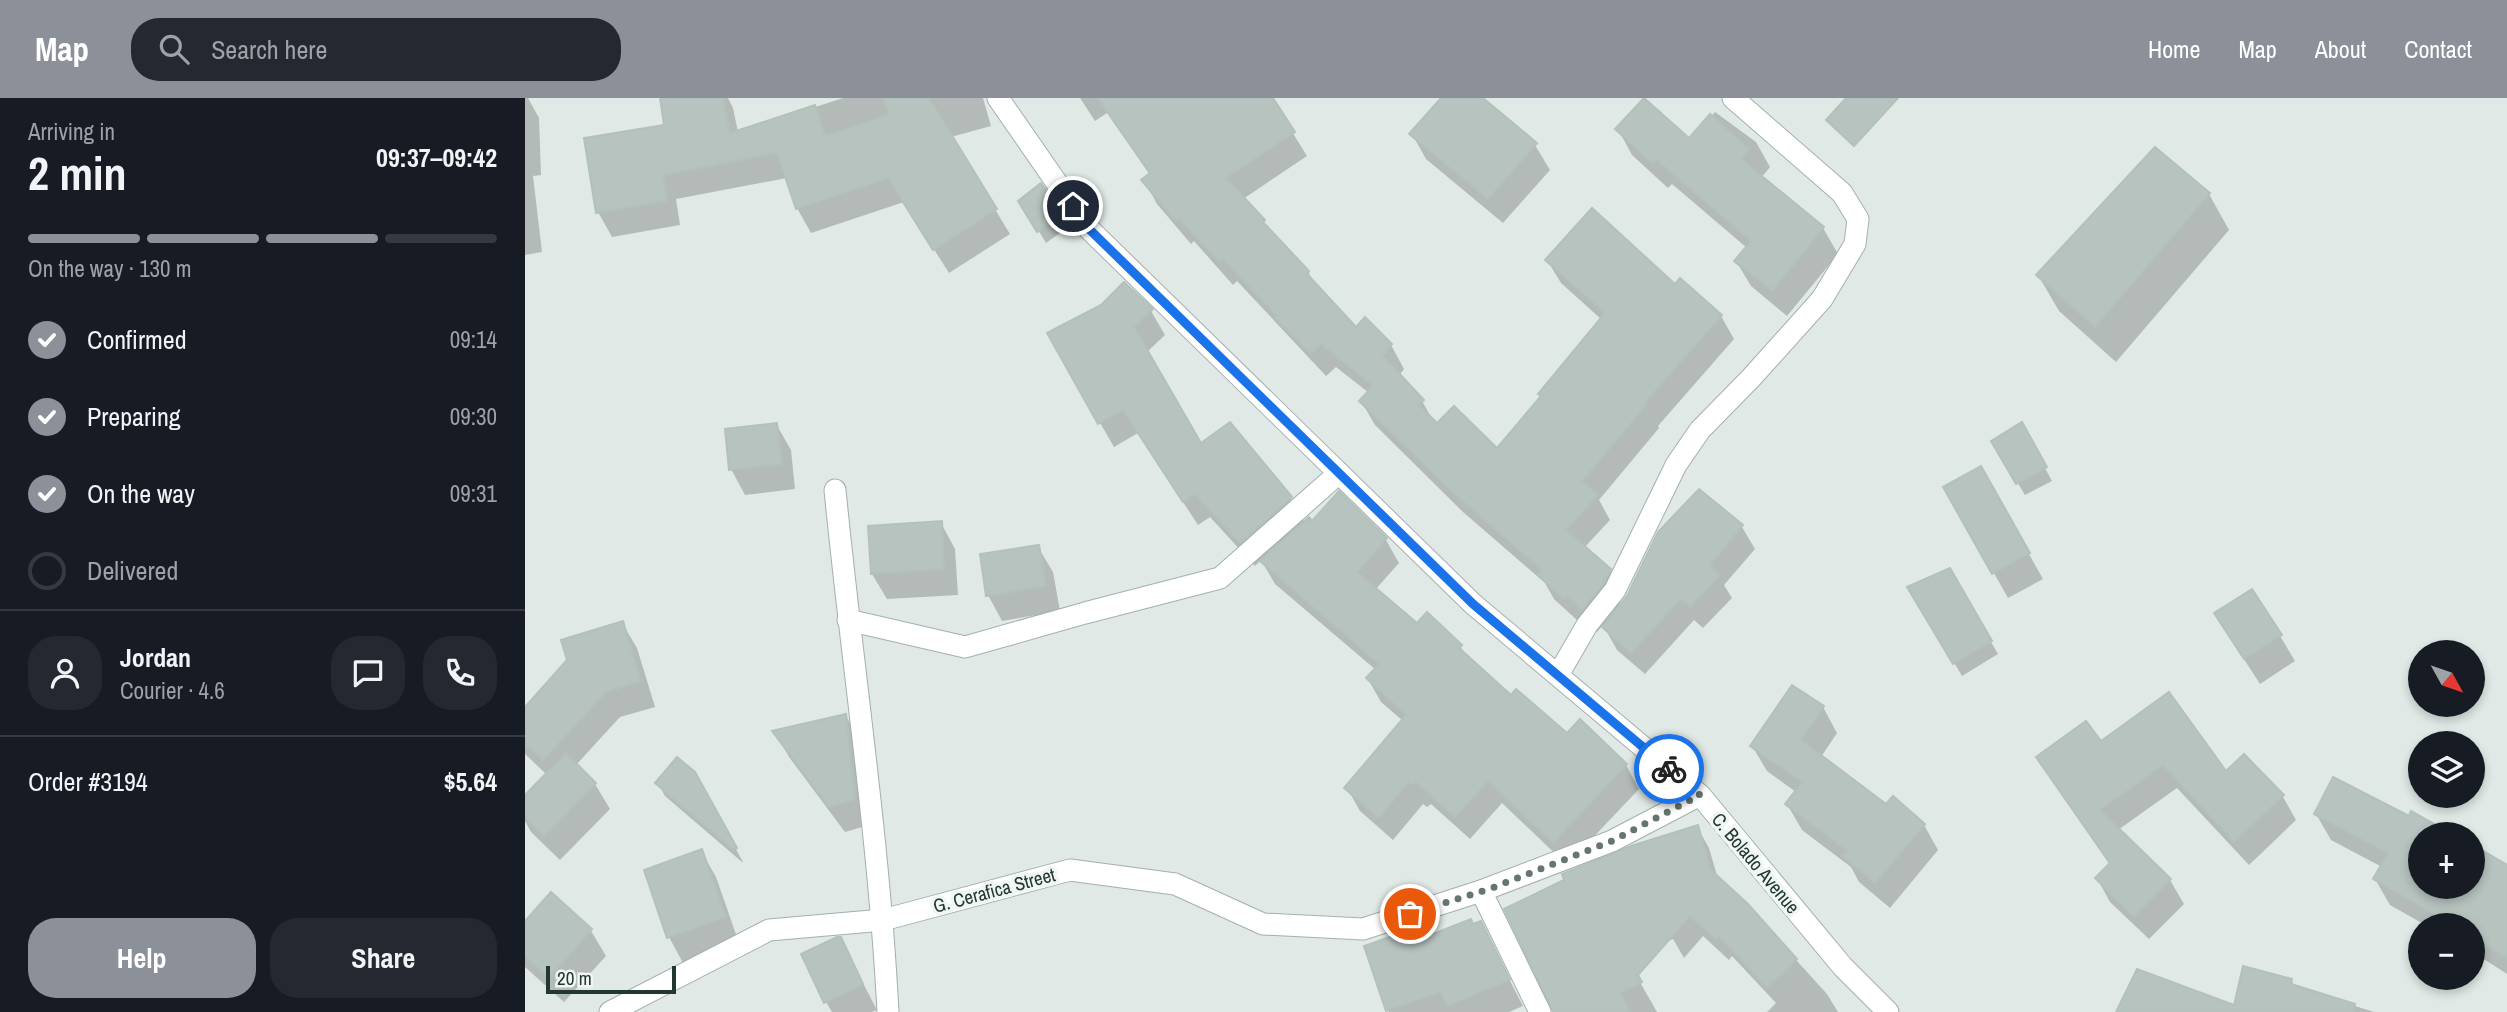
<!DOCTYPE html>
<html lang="en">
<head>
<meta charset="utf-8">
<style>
	body { margin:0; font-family:"Archivo Narrow",sans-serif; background:#242831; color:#f1f3f6; height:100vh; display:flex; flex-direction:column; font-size:26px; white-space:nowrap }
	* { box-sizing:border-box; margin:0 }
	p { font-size:23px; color:#9ea1a6 }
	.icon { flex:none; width:38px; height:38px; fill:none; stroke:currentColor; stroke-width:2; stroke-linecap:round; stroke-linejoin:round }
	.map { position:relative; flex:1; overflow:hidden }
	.details { display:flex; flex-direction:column; background:#171b24; width:525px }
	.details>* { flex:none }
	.needle { width:46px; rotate:130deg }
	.fabs { position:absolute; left:1883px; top:542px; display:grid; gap:14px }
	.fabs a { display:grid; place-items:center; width:77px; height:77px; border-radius:50%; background:#171b24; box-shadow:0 4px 10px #0003; font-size:35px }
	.scale { position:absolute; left:21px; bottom:18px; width:130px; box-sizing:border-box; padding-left:7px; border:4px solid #233732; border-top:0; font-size:19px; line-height:24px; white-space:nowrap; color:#233732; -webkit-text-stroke:5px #f0f6f3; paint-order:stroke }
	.pin { position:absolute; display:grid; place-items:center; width:60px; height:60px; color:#fff; margin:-30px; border:4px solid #fff; border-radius:50%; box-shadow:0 2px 7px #0007 }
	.courier { position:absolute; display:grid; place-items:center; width:70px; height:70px; margin:-35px; border:5px solid #1a73e8; border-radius:50%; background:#fff; color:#222; box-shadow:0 2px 9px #0007 }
	.overview em { font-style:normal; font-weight:800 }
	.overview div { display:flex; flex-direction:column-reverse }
	.overview { display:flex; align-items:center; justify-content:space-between; height:119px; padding:0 28px }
	h1 { font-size:46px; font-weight:800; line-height:52px }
	.bar { display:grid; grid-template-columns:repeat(4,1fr); gap:10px 7px; align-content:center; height:84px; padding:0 28px }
	.bar i { height:9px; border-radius:5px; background:#363941 }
	.bar .current { background:#8c9099 }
	.bar p { grid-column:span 4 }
	.line { display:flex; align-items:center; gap:18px; padding:0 28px; border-top:2px solid #363941 }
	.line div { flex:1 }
	.round { display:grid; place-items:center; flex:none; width:74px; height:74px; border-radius:28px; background:#242831 }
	ol { padding:0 28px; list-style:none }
	li { display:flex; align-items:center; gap:21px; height:77px }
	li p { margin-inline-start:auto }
	li .icon { padding:7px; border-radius:50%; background:#8c9099; color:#fff; stroke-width:4 }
	li:last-child { color:#9ea1a6 }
	li i { width:38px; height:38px; border:4px solid #363941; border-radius:50% }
	.button { display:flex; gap:14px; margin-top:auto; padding:14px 28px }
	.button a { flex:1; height:80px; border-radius:28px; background:#8c9099; color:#fff; font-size:28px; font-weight:800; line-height:80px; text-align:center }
	.button a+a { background:#242831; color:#f1f3f6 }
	header { display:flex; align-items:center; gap:42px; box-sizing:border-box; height:98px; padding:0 35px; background:#8c9099; color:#fff }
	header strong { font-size:33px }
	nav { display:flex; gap:38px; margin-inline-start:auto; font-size:24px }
	.search { width:490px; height:63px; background:#242831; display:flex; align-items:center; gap:18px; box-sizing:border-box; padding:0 24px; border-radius:28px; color:#9ea1a6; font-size:26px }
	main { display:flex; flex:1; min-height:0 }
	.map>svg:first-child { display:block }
	.shadow { fill:#0003 }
	.building { fill:#b6c3be; stroke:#b3c1bc; stroke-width:2 }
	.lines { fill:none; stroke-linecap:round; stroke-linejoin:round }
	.minor-casing { stroke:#a4b0ac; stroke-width:23 }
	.minor { stroke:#fff; stroke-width:21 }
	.done { stroke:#657571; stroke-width:7; stroke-dasharray:0 12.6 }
	.route { stroke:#1a73e8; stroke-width:9 }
	.labels { text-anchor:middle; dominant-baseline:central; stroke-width:7; stroke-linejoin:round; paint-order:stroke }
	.street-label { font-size:19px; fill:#233732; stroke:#f0f6f3 }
</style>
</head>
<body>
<header>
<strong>Map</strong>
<div class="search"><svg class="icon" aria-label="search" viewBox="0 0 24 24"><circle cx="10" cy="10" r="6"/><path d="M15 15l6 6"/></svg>Search here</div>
<nav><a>Home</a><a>Map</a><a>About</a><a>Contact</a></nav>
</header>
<main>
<section class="details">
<div class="overview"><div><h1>2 min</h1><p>Arriving in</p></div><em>09:37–09:42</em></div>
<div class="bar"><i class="current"></i><i class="current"></i><i class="current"></i><i></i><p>On the way · 130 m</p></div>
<ol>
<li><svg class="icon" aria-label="check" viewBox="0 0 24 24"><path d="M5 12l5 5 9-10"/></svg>Confirmed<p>09:14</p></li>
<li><svg class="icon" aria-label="check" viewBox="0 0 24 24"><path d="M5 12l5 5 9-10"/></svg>Preparing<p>09:30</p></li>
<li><svg class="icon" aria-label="check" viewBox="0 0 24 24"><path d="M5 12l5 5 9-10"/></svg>On the way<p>09:31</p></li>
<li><i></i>Delivered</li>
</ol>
<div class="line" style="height:126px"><a class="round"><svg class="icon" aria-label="person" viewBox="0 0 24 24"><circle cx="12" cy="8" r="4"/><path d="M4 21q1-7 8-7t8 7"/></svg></a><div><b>Jordan</b><p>Courier · 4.6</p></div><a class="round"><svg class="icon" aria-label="chat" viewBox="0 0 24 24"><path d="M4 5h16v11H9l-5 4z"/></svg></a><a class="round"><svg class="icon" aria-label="phone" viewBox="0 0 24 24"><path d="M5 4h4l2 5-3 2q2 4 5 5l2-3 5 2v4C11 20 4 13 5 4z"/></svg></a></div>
<div class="line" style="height:91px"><div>Order #3194</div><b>$5.64</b></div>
<div class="button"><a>Help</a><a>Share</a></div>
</section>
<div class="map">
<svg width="1982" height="914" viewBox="0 0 1982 914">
	<rect width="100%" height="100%" fill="#e0e9e5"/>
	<g class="shadow">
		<polygon points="0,0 3,0 14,20 16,77 8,78 17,154 0,157"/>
		<polygon points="136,0 203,0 208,10 213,34 318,0 458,0 466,28 426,39 485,136 424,175 379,104 286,135 272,110 262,80 151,101 155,127 87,139 73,114 141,29"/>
		<polygon points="555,0 746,0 782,58 718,101 738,123 744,134 783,174 791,188 831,232 866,247 879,271 874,278 897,303 910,326 972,352 1017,300 1076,221 1036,185 1022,162 1150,188 1196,218 1209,241 1133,328 1134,330 1074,402 1085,422 1059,450 1084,472 1098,496 1091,515 1174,393 1217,429 1230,451 1199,487 1207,500 1178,530 1169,522 1120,576 1092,552 1078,527 1072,534 1056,520 1053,523 1029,501 1020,485 938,414 850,327 836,303 844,295 811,269 801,278 712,183 708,187 669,143 666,146 632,106 619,82 625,77 582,15 570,23"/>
		<polygon points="918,0 955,0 1010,47 1025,72 978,125 901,61 887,36"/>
		<polygon points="1190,14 1231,44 1245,69 1236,80 1298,130 1313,156 1262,218 1226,188 1211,163 1222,150 1147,86 1143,90 1107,57 1093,31 1164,43"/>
		<polygon points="516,88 543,129 521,145 496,104"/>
		<polygon points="1684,96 1704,132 1591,264 1534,213 1513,177"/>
		<polygon points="626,213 640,237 622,254 675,348 766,400 780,425 787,426 814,396 861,442 874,465 850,492 892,527 935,548 943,560 987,600 1042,637 1055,623 1101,667 1114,691 1042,767 977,705 945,741 906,706 902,709 898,706 868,742 835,713 822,690 878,623 856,604 843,581 851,572 750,486 736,462 730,468 685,419 673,427 613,335 589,349 524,236"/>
		<polygon points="251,326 266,352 270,391 220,397 206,371"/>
		<polygon points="1496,326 1527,383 1500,397 1468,344"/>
		<polygon points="1456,371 1518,481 1483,500 1421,390"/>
		<polygon points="416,425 430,451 433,497 362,501 347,476"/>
		<polygon points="513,449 528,474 535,513 477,523 463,497"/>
		<polygon points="1424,472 1473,556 1437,578 1384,489"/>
		<polygon points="97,525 112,550 130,609 95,619 51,667 70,686 85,711 35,762 6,734 0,723 0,700 22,677 0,656 0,611 44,563"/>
		<polygon points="1755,538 1770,563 1735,586 1706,541"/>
		<polygon points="1298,609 1312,635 1296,659 1361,709 1399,727 1413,752 1365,810 1334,784 1326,769 1277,732 1262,706 1271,694 1242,673 1227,648"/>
		<polygon points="321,618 335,643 344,727 320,734 264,659 250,634"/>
		<polygon points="1575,646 1701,676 1719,658 1758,699 1771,722 1724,767 1652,690 1593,732 1645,782 1659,806 1624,841 1585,804 1572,780 1585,767 1527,683 1513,659"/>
		<polygon points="169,675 218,764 217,764 140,698 133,685"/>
		<polygon points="1791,716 1895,737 1895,789 1948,789 1948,749 1982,776 1982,876 1948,854 1948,828 1902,828 1865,807 1850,781 1857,769 1806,742"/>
		<polygon points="1172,729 1184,750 1193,781 1222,808 1302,896 1313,914 1242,914 1251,905 1207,858 1204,862 1178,838 1159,860 1148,841 1023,893"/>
		<polygon points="176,753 191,779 214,845 158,865 144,839"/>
		<polygon points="26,797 66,833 81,858 39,904 0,869 0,826"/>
		<polygon points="955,825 998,908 984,914 864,914 841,849 883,834 890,845"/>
		<polygon points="315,841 352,912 347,914 307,914 301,904"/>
		<polygon points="1112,879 1132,914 1049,914"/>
		<polygon points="1766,882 1770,889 1849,914 1709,914"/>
	</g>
	<g class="building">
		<polygon points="135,0 198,0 205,35 290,7 300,38 363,17 358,0 404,0 472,111 408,152 363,80 271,111 252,55 138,77 142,103 71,115 59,40 139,27"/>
		<polygon points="573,0 748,0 770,34 701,80 740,122 738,124 784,173 782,176 831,229 840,219 867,246 858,258 899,302 894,307 912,325 929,308 972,350 1016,298 1013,296 1080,215 1020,162 1067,110 1150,186 1155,180 1197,217 1120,304 1122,306 1057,383 1073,397 1041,432 1086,471 1079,485 1057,512 1042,498 1039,501 1013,477 1017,472 923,390 834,303 848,288 796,246 786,256 750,220 752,218 698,161 694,164 654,121 651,123 616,82 625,75"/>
		<polygon points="916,0 958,0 1012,45 963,101 884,36"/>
		<polygon points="1119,0 1164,40 1185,16 1224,51 1216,61 1299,129 1247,193 1209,163 1226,143 1132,62 1128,66 1090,31"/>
		<polygon points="1321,0 1373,0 1329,48 1301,22"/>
		<polygon points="1630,49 1685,95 1570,229 1511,177"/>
		<polygon points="516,85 537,115 512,134 493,103"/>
		<polygon points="599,184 628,211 609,229 676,345 705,324 767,399 715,445 670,396 658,404 598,312 573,326 522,235 576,207"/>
		<polygon points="1497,324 1522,369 1491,386 1466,343"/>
		<polygon points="252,325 257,366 204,372 200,331"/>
		<polygon points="1456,368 1505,455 1467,476 1418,389"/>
		<polygon points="1174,391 1218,427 1185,467 1195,477 1165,509 1156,501 1106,555 1077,529 1102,498 1133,434"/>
		<polygon points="814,393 862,440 832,474 892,525 902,514 937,547 934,550 986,597 991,591 1042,635 1055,621 1102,666 1028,745 963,683 930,719 891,684 888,687 884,683 854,720 819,690 881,617 841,580 854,566 735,463 784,419 787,423"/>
		<polygon points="417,423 419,471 346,476 343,428"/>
		<polygon points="514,447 521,488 461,498 455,456"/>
		<polygon points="1425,470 1467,543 1428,566 1382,489"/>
		<polygon points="1727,491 1757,537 1719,561 1689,515"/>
		<polygon points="98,523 116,583 81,594 18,662 0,646 0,609 42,562 36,542"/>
		<polygon points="1267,587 1299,608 1276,642 1361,706 1368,698 1400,726 1350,785 1317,758 1322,753 1260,706 1277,684 1225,648"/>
		<polygon points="1644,594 1701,673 1719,656 1759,697 1709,744 1638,667 1575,712 1646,781 1609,819 1570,780 1585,765 1511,659 1561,623 1576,643"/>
		<polygon points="321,616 330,701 304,709 247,633"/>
		<polygon points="41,655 71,685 19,738 0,719 0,697"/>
		<polygon points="152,659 170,674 212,750 209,752 130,685"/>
		<polygon points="1808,679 1884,718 1886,713 1929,737 1895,737 1895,789 1948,789 1948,747 1982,767 1982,861 1948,839 1948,828 1930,828 1848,781 1863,755 1789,716"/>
		<polygon points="1173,727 1186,772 1223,806 1272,861 1242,890 1194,838 1191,842 1165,818 1113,877 1117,884 1095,895 1106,914 1028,914 979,811 1039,782 1037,776 1106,748"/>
		<polygon points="177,751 201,819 142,840 119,772"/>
		<polygon points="26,794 67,831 24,880 0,858 0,823"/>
		<polygon points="946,821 948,826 956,823 985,882 922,908 916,894 861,913 839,848 884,832 888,844"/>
		<polygon points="312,839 316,839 338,886 299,905 276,856"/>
		<polygon points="1718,868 1767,881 1766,886 1830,906 1828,914 1591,914 1612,871 1709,907"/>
	</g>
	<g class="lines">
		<defs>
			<g id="minor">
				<polyline points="473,0 563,130 948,506 1175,697 1318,869 1363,914"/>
				<path d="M310 392C327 566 354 740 363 914"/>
				<polyline points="323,522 440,549 560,515 695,480 814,375"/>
				<polyline points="1033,577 1062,527 1090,492 1151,367 1175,332 1226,280 1297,201 1330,146 1333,121 1317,95 1208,0"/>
				<polyline points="956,793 1015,914"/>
				<polyline points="85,914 244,832 358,822 545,772 650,786 738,826 838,831 956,793 1087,743 1175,697"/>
			</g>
		</defs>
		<use href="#minor" class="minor-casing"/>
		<use href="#minor" class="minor"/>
	</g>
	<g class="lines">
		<polyline class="done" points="885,816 967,790 1087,743 1175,697 1144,671"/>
		<polyline class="route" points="548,108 563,130 948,506 1144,671"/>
	</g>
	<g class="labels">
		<g class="street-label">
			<text transform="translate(1231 765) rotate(50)">C. Bolado Avenue</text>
			<text transform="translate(469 792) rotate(-15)">G. Cerafica Street</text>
		</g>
	</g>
</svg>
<div class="fabs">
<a><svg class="needle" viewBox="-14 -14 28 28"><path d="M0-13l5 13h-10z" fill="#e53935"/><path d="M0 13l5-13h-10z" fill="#9ea1a6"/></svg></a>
<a><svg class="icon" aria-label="layers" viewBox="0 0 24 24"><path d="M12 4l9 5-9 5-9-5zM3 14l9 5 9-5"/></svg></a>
<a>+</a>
<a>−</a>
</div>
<div class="scale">20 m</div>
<div class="pin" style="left:885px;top:816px;background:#ea580c"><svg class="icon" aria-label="bag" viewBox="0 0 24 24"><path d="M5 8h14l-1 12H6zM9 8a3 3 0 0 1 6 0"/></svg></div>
<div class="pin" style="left:548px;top:108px;background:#1f2937"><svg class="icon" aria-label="home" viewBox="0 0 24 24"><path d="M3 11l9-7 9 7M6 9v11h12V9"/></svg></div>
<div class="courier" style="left:1144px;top:671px"><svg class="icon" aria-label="bike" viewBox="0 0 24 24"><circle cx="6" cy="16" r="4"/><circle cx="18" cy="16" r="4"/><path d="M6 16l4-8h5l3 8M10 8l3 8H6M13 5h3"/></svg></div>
</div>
</main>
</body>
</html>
